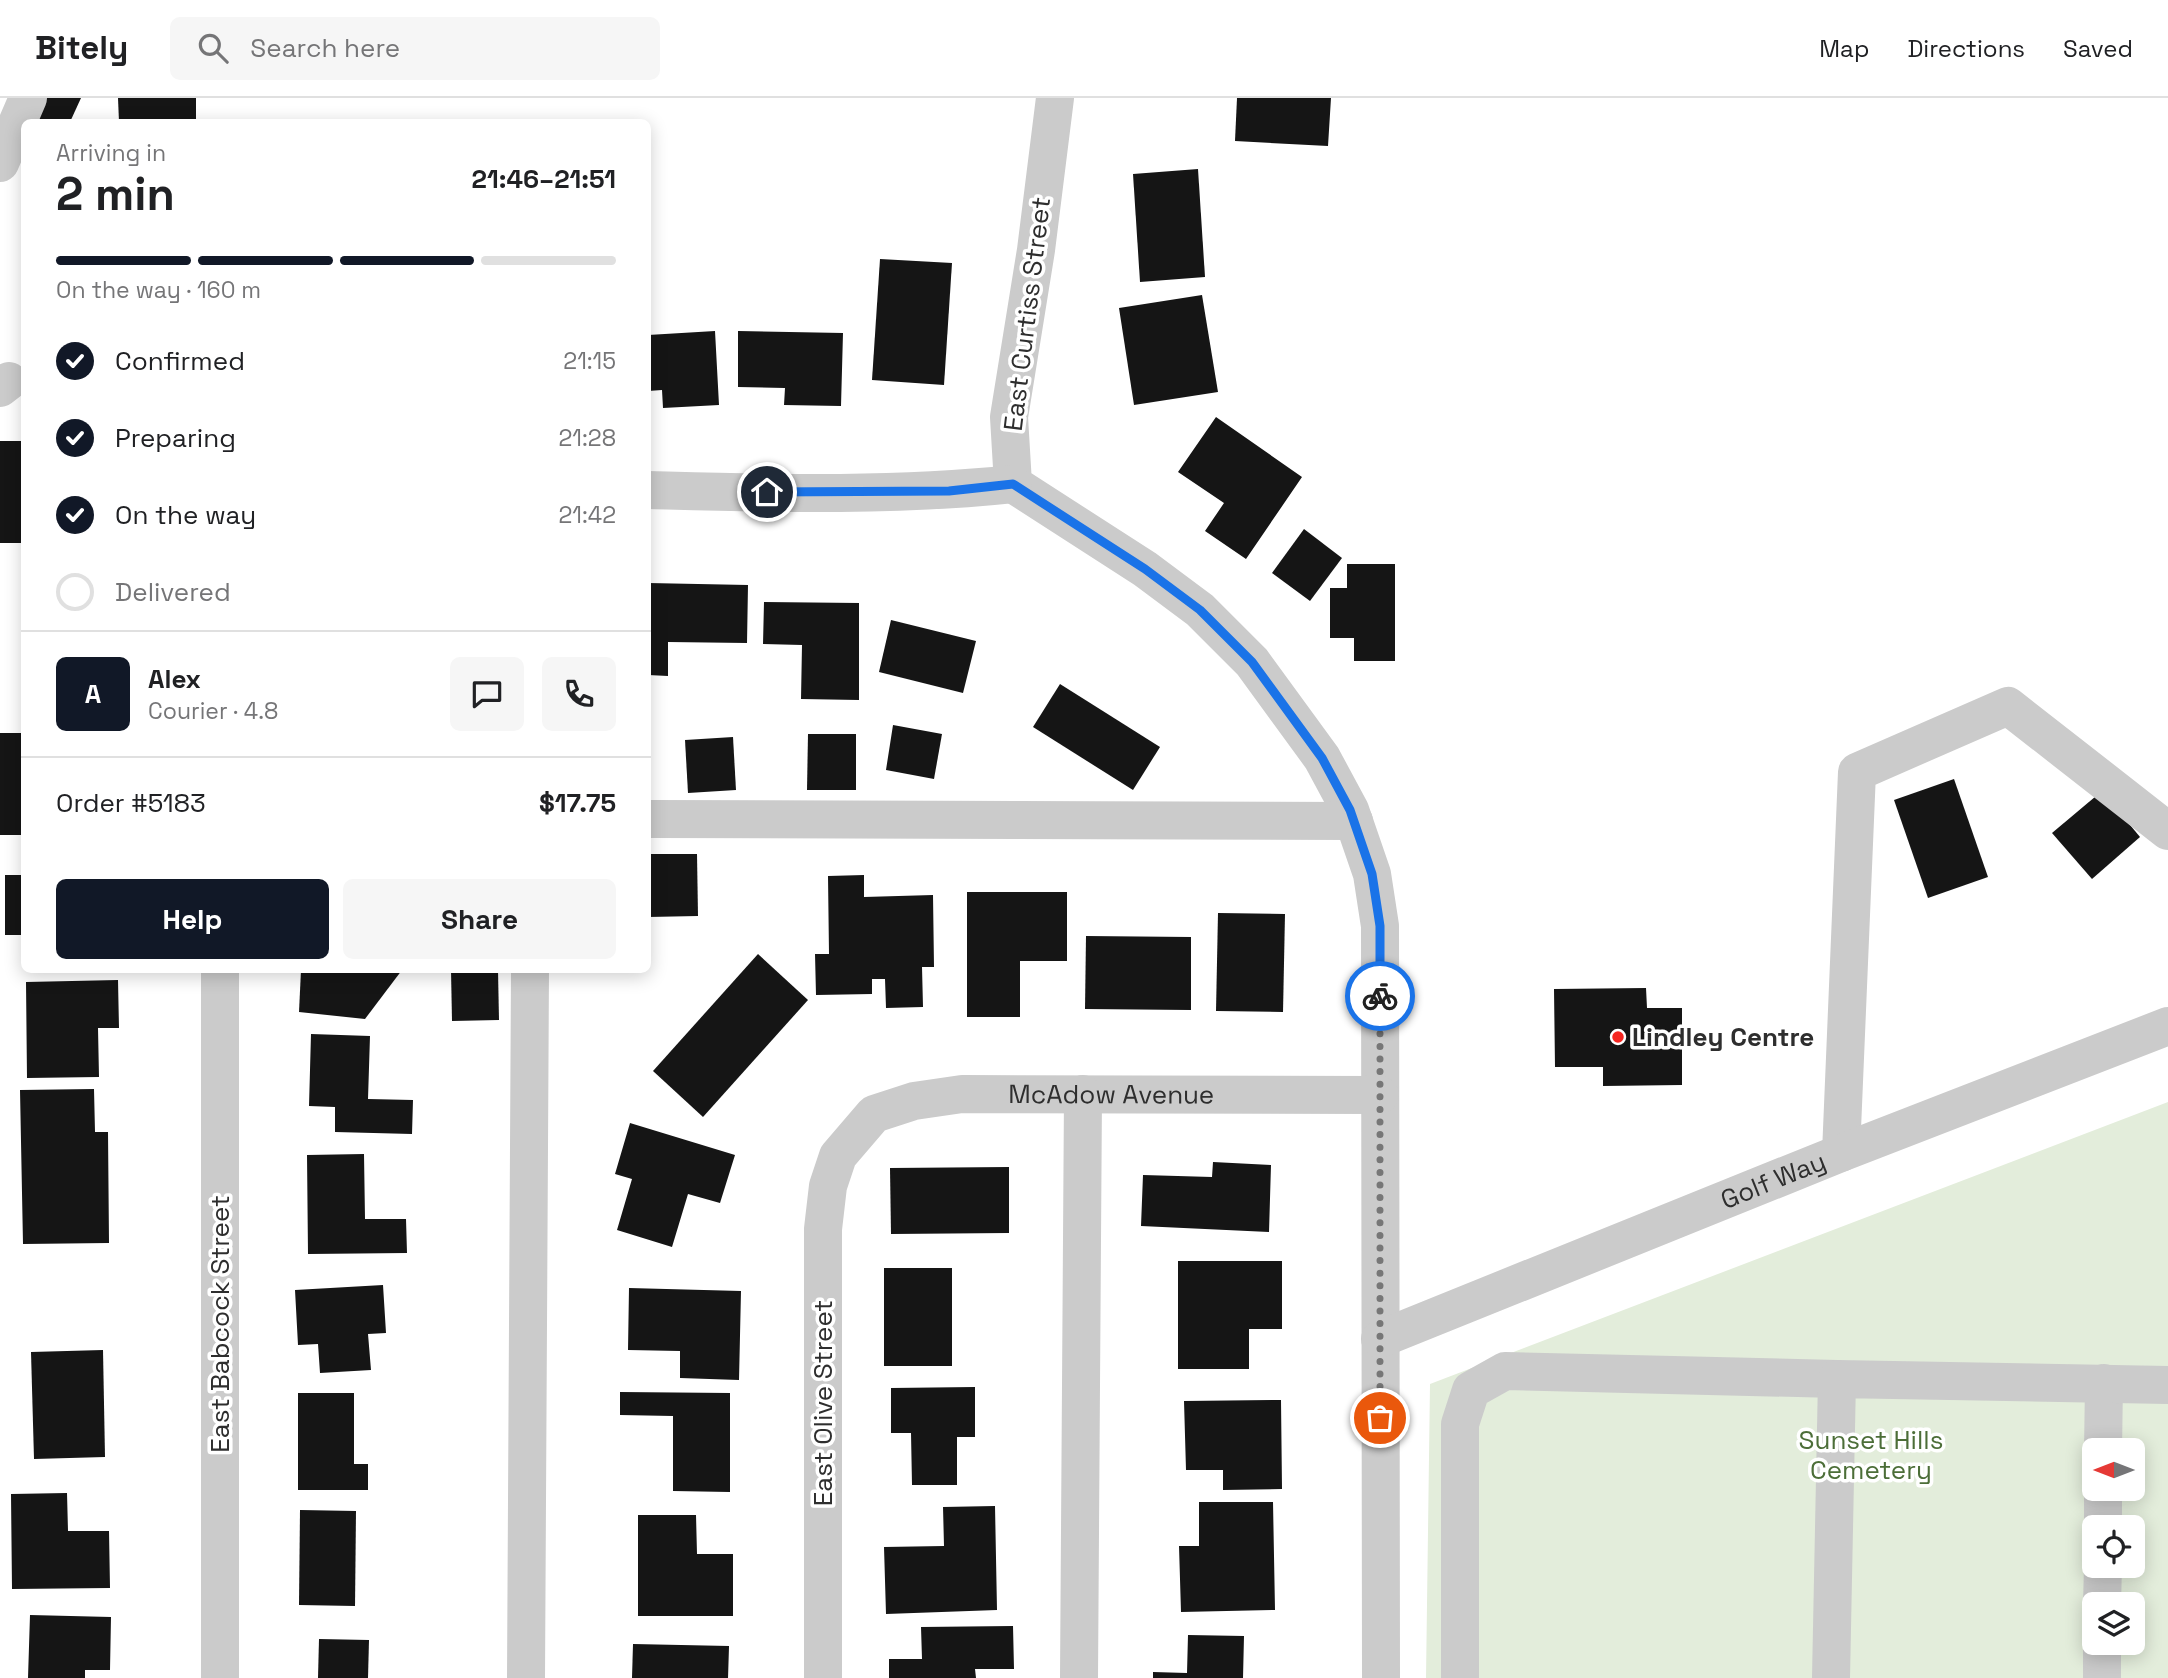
<!DOCTYPE html>
<html lang="en">
<head>
<meta charset="utf-8">
<style>
	body { margin:0; font-family:"Space Grotesk",sans-serif; background:#f6f6f6; color:#202124; height:100vh; display:flex; flex-direction:column; font-size:26px; white-space:nowrap }
	* { box-sizing:border-box; margin:0 }
	p { font-size:23px; color:#757577 }
	.icon { flex:none; width:38px; height:38px; fill:none; stroke:currentColor; stroke-width:2; stroke-linecap:round; stroke-linejoin:round }
	.map { position:relative; flex:1; overflow:hidden }
	.sheet { position:absolute; left:21px; top:21px; width:630px; height:854px; display:flex; flex-direction:column; background:#fff; border-radius:10px; box-shadow:0 4px 18px #0003 }
	.sheet>* { flex:none }
	.needle { width:46px; rotate:270deg }
	.controls { position:absolute; left:2082px; top:1340px; display:grid; gap:14px }
	.controls a { display:grid; place-items:center; width:63px; height:63px; border-radius:10px; background:#fff; box-shadow:0 4px 18px #0003; font-size:35px }
	.pin { position:absolute; display:grid; place-items:center; width:60px; height:60px; color:#fff; margin:-30px; border:4px solid #fff; border-radius:50%; box-shadow:0 2px 7px #0007 }
	.courier { position:absolute; display:grid; place-items:center; width:70px; height:70px; margin:-35px; border:5px solid #1a73e8; border-radius:50%; background:#fff; color:#222; box-shadow:0 2px 9px #0007 }
	.overview em { font-style:normal; font-weight:600 }
	.overview div { display:flex; flex-direction:column-reverse }
	.overview { display:flex; align-items:center; justify-content:space-between; height:119px; padding:0 35px }
	h1 { font-size:46px; font-weight:600; line-height:52px }
	.bar { display:grid; grid-template-columns:repeat(4,1fr); gap:10px 7px; align-content:center; height:84px; padding:0 35px }
	.bar i { height:9px; border-radius:5px; background:#e0e0e0 }
	.bar .on { background:#111827 }
	.bar p { grid-column:span 4 }
	.line { display:flex; align-items:center; gap:18px; padding:0 35px; border-top:2px solid #e0e0e0 }
	.line div { flex:1 }
	.round { display:grid; place-items:center; flex:none; width:74px; height:74px; border-radius:10px; background:#f6f6f6 }
	ol { padding:0 35px; list-style:none }
	li { display:flex; align-items:center; gap:21px; height:77px }
	li p { margin-inline-start:auto }
	li .icon { padding:7px; border-radius:50%; background:#111827; color:#fff; stroke-width:4 }
	li:last-child { color:#757577 }
	li i { width:38px; height:38px; border:4px solid #e0e0e0; border-radius:50% }
	.action { display:flex; gap:14px; margin-top:auto; padding:14px 35px }
	.action a { flex:1; height:80px; border-radius:10px; background:#111827; color:#fff; font-size:28px; font-weight:600; line-height:80px; text-align:center }
	.action a+a { background:#f6f6f6; color:#202124 }
	header { display:flex; align-items:center; gap:42px; box-sizing:border-box; height:98px; padding:0 35px; background:#fff; border-bottom:2px solid #e0e0e0 }
	header strong { font-size:33px }
	nav { display:flex; gap:38px; margin-inline-start:auto; font-size:24px }
	.search { width:490px; height:63px; background:#f6f6f6; display:flex; align-items:center; gap:18px; box-sizing:border-box; padding:0 24px; border-radius:10px; color:#757577; font-size:26px }
	.map>svg:first-child { display:block }
	.green { fill:#e3eddb; fill-rule:evenodd }
	.building { fill:#151515 }
	.lines { fill:none; stroke-linecap:round; stroke-linejoin:round }
	.minor { stroke:#cbcbcb; stroke-width:38 }
	.done { stroke:#777; stroke-width:7; stroke-dasharray:0 12.6 }
	.route { stroke:#1a73e8; stroke-width:9 }
	.poi-dot { fill:#f52621; stroke:#fff; stroke-width:2.5 }
	.labels { text-anchor:middle; dominant-baseline:central; stroke-width:7; stroke-linejoin:round; paint-order:stroke }
	.street-label { font-size:26px; fill:#2e2e2e; stroke:#fff }
	.poi-label { font-size:26px; font-weight:bold; fill:#2e2e2e; stroke:#fff; text-anchor:start }
	.park-label { font-size:26px; fill:#4c6e38; stroke:#fff }
</style>
</head>
<body>
<header>
<strong>Bitely</strong>
<div class="search"><svg class="icon" aria-label="search" viewBox="0 0 24 24"><circle cx="10" cy="10" r="6"/><path d="M15 15l6 6"/></svg>Search here</div>
<nav><a>Map</a><a>Directions</a><a>Saved</a></nav>
</header>
<div class="map">
<svg width="2168" height="1580" viewBox="0 0 2168 1580">
	<rect width="100%" height="100%" fill="#fff"/>
	<path class="green" d="M2168 1004V1580H1426L1430 1286ZM2095 1353H2133V1391H2095ZM2095 1430H2133V1468H2095ZM2095 1507H2133V1545H2095Z"/>
	<g class="building">
		<polygon points="36,0 81,0 70,24 25,24"/>
		<polygon points="118,0 196,0 196,24 119,24"/>
		<polygon points="1237,0 1331,0 1328,48 1235,43"/>
		<polygon points="1198,71 1205,179 1140,184 1133,76"/>
		<polygon points="880,161 952,165 944,287 872,282"/>
		<polygon points="1202,197 1218,294 1134,307 1119,210"/>
		<polygon points="715,233 719,307 663,310 662,292 648,293 648,237"/>
		<polygon points="738,233 843,235 841,308 784,307 785,290 738,289"/>
		<polygon points="1216,319 1302,379 1246,461 1205,433 1224,405 1178,374"/>
		<rect x="0" y="343" width="24" height="102"/>
		<polygon points="1304,431 1342,460 1310,503 1272,475"/>
		<polygon points="1347,466 1395,466 1395,563 1354,563 1354,540 1330,540 1330,490 1347,490"/>
		<polygon points="648,485 748,487 747,545 668,544 668,578 648,577"/>
		<polygon points="764,504 859,505 859,602 801,601 802,547 763,546"/>
		<polygon points="891,522 976,543 963,595 879,574"/>
		<polygon points="1060,586 1160,649 1133,692 1033,629"/>
		<polygon points="893,627 942,636 934,681 886,672"/>
		<rect x="0" y="635" width="24" height="102"/>
		<polygon points="808,636 856,636 856,692 807,692"/>
		<polygon points="733,639 736,692 688,695 685,642"/>
		<polygon points="1954,681 1988,779 1928,800 1894,702"/>
		<polygon points="2102,693 2140,739 2092,781 2052,735"/>
		<polygon points="648,756 697,756 698,818 648,819"/>
		<rect x="5" y="777" width="19" height="60"/>
		<polygon points="864,777 864,799 933,797 934,869 922,869 923,909 886,910 885,881 872,881 872,896 816,897 815,856 829,856 828,778"/>
		<polygon points="967,794 1067,794 1067,863 1020,863 1020,919 967,919"/>
		<polygon points="1218,815 1285,816 1283,914 1216,913"/>
		<polygon points="1086,838 1191,839 1191,912 1085,911"/>
		<polygon points="758,856 808,902 703,1019 653,973"/>
		<polygon points="301,872 402,872 365,921 299,914"/>
		<polygon points="451,872 498,872 499,922 452,923"/>
		<polygon points="118,882 119,930 98,930 99,979 27,980 26,884"/>
		<polygon points="1646,890 1647,910 1682,910 1682,987 1603,988 1603,969 1555,969 1554,891"/>
		<polygon points="311,936 370,938 368,1001 413,1002 412,1036 335,1034 335,1009 309,1008"/>
		<polygon points="94,991 95,1034 108,1034 109,1145 23,1146 20,992"/>
		<polygon points="630,1025 735,1057 720,1105 688,1096 672,1149 617,1132 632,1081 615,1076"/>
		<polygon points="364,1056 365,1121 406,1121 407,1155 308,1156 307,1057"/>
		<polygon points="1213,1064 1271,1067 1269,1134 1141,1128 1143,1077 1212,1079"/>
		<polygon points="1009,1069 1009,1135 891,1136 890,1070"/>
		<polygon points="1178,1163 1282,1163 1282,1231 1249,1231 1249,1271 1178,1271"/>
		<rect x="884" y="1170" width="68" height="98"/>
		<polygon points="383,1187 386,1235 368,1236 371,1272 320,1275 318,1246 298,1247 295,1192"/>
		<polygon points="629,1190 741,1193 739,1282 680,1280 680,1253 628,1252"/>
		<polygon points="103,1252 105,1359 34,1361 31,1254"/>
		<polygon points="975,1289 975,1339 957,1339 957,1387 912,1387 911,1335 891,1335 891,1290"/>
		<polygon points="620,1294 730,1295 730,1394 673,1393 673,1318 620,1317"/>
		<polygon points="298,1295 354,1295 354,1366 368,1366 368,1392 298,1392"/>
		<polygon points="1281,1302 1282,1391 1223,1392 1223,1372 1186,1372 1184,1303"/>
		<polygon points="67,1395 68,1433 109,1433 110,1490 12,1491 11,1396"/>
		<polygon points="1199,1404 1273,1404 1275,1512 1181,1514 1179,1448 1199,1448"/>
		<polygon points="995,1408 997,1512 886,1516 884,1449 944,1448 943,1409"/>
		<polygon points="300,1412 356,1413 355,1508 299,1507"/>
		<polygon points="638,1417 696,1417 697,1456 733,1456 733,1518 638,1518"/>
		<polygon points="30,1517 111,1519 110,1572 85,1572 85,1580 28,1580"/>
		<polygon points="1013,1528 1014,1571 975,1571 976,1580 889,1580 889,1561 922,1561 921,1529"/>
		<polygon points="1188,1537 1244,1538 1243,1580 1153,1580 1153,1574 1187,1575"/>
		<polygon points="319,1541 369,1542 368,1580 318,1580"/>
		<polygon points="633,1546 729,1548 728,1580 632,1580"/>
	</g>
	<g class="lines">
		<g class="minor">
			<polyline points="1055,0 1036,152 1009,319 1013,386 1145,471 1200,512 1252,564 1322,660 1350,712 1372,776 1380,828 1381,1580"/>
			<polyline points="0,65 28,0"/>
			<polyline points="0,290 9,283"/>
			<path d="M648 392C769 395 892 399 1013 386"/>
			<polyline points="648,721 1354,723"/>
			<polyline points="220,872 220,1580"/>
			<polyline points="1841,1055 1857,674 2008,608 2168,733"/>
			<path id="s1" d="M1380 1241 1841 1055 2168 928"/>
			<polyline points="2103,1353 2104,1285"/>
			<polyline points="2103,1430 2103,1391"/>
			<polyline points="2102,1507 2103,1468"/>
			<polyline points="526,1580 530,872"/>
			<path id="s2" d="M823 1580V1131L828 1088 838 1058 874 1016 914 1003 962 996 1380 997"/>
			<polyline points="1079,1580 1083,996"/>
			<polyline points="1460,1580 1460,1326 1471,1292 1505,1273 1837,1281"/>
			<polyline points="1831,1580 1837,1281 2168,1287"/>
			<polyline points="2102,1580 2102,1545"/>
		</g>
	</g>
	<g class="lines">
		<polyline class="done" points="1380,898 1380,1320"/>
		<polyline class="route" points="767,394 949,393 1013,386 1145,471 1200,512 1252,564 1322,660 1350,712 1372,776 1380,828 1380,898"/>
	</g>
	<circle class="poi-dot" cx="1618" cy="939" r="7"/>
	<g class="labels">
		<g class="street-label">
			<text transform="translate(1027 216) rotate(-83)">East Curtiss Street</text>
			<text stroke="none"><textPath href="#s2" startOffset="819">McAdow Avenue</textPath></text>
			<text stroke="none"><textPath href="#s1" startOffset="424">Golf Way</textPath></text>
			<text transform="translate(220 1226) rotate(-90)">East Babcock Street</text>
			<text transform="translate(823 1305) rotate(-90)">East Olive Street</text>
		</g>
		<g class="poi-label">
			<text x="1632" y="939">Lindley Centre</text>
		</g>
		<g class="park-label">
			<text x="1871" y="1342">Sunset Hills<tspan x="1871" dy="30">Cemetery</tspan></text>
		</g>
	</g>
</svg>
<div class="controls">
<a><svg class="needle" viewBox="-14 -14 28 28"><path d="M0-13l5 13h-10z" fill="#e53935"/><path d="M0 13l5-13h-10z" fill="#757577"/></svg></a>
<a><svg class="icon" aria-label="locate" viewBox="0 0 24 24"><circle cx="12" cy="12" r="6"/><path d="M12 2v4M12 18v4M2 12h4M18 12h4"/></svg></a>
<a><svg class="icon" aria-label="layers" viewBox="0 0 24 24"><path d="M12 4l9 5-9 5-9-5zM3 14l9 5 9-5"/></svg></a>
</div>
<div class="pin" style="left:1380px;top:1320px;background:#ea580c"><svg class="icon" aria-label="bag" viewBox="0 0 24 24"><path d="M5 8h14l-1 12H6zM9 8a3 3 0 0 1 6 0"/></svg></div>
<div class="pin" style="left:767px;top:394px;background:#1f2937"><svg class="icon" aria-label="home" viewBox="0 0 24 24"><path d="M3 11l9-7 9 7M6 9v11h12V9"/></svg></div>
<div class="courier" style="left:1380px;top:898px"><svg class="icon" aria-label="bike" viewBox="0 0 24 24"><circle cx="6" cy="16" r="4"/><circle cx="18" cy="16" r="4"/><path d="M6 16l4-8h5l3 8M10 8l3 8H6M13 5h3"/></svg></div>
<section class="sheet">
<div class="overview"><div><h1>2 min</h1><p>Arriving in</p></div><em>21:46–21:51</em></div>
<div class="bar"><i class="on"></i><i class="on"></i><i class="on"></i><i></i><p>On the way · 160 m</p></div>
<ol>
<li><svg class="icon" aria-label="check" viewBox="0 0 24 24"><path d="M5 12l5 5 9-10"/></svg>Confirmed<p>21:15</p></li>
<li><svg class="icon" aria-label="check" viewBox="0 0 24 24"><path d="M5 12l5 5 9-10"/></svg>Preparing<p>21:28</p></li>
<li><svg class="icon" aria-label="check" viewBox="0 0 24 24"><path d="M5 12l5 5 9-10"/></svg>On the way<p>21:42</p></li>
<li><i></i>Delivered</li>
</ol>
<div class="line" style="height:126px"><b class="round" style="background:#111827;color:#fff">A</b><div><b>Alex</b><p>Courier · 4.8</p></div><a class="round"><svg class="icon" aria-label="chat" viewBox="0 0 24 24"><path d="M4 5h16v11H9l-5 4z"/></svg></a><a class="round"><svg class="icon" aria-label="phone" viewBox="0 0 24 24"><path d="M5 4h4l2 5-3 2q2 4 5 5l2-3 5 2v4C11 20 4 13 5 4z"/></svg></a></div>
<div class="line" style="height:91px"><div>Order #5183</div><b>$17.75</b></div>
<div class="action"><a>Help</a><a>Share</a></div>
</section>
</div>
</body>
</html>
